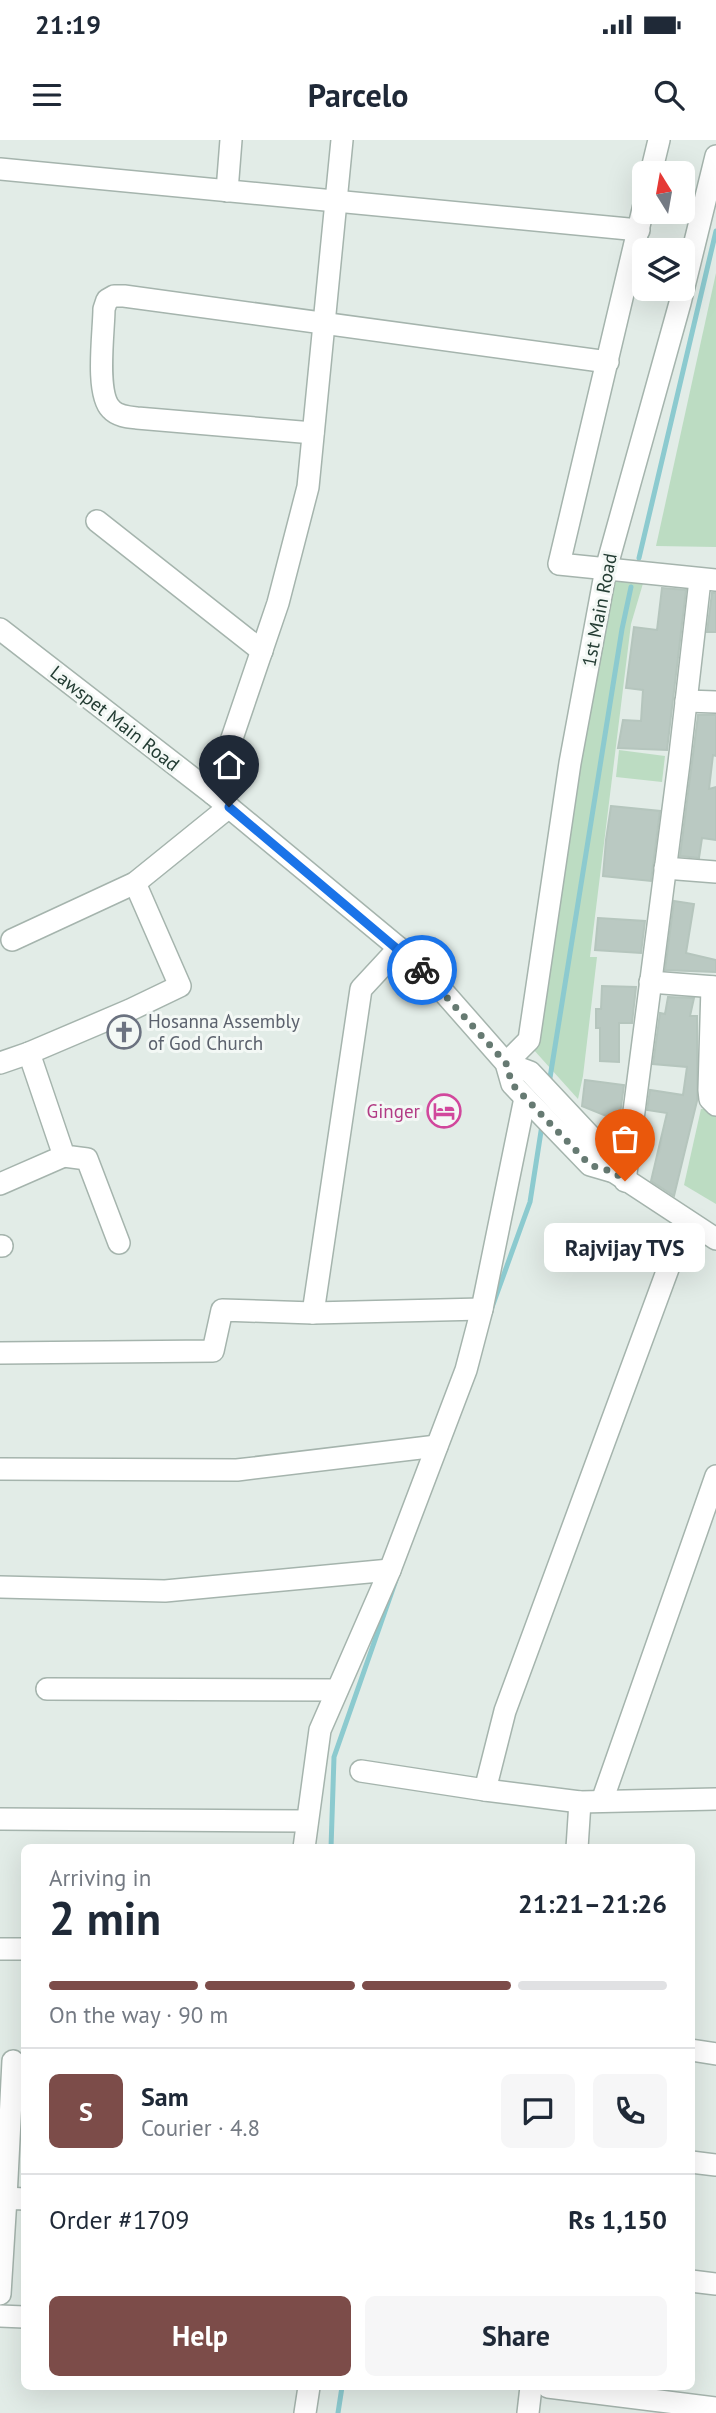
<!DOCTYPE html>
<html lang="en">
<head>
<meta charset="utf-8">
<style>
	body { margin:0; font-family:"PT Sans",sans-serif; background:#f6f6f7; color:#1f2937; height:100vh; display:flex; flex-direction:column; font-size:26px; white-space:nowrap }
	* { box-sizing:border-box; margin:0 }
	p { font-size:23px; color:#747a83 }
	.icon { flex:none; width:38px; height:38px; fill:none; stroke:currentColor; stroke-width:2; stroke-linecap:round; stroke-linejoin:round }
	.map { position:relative; flex:1; overflow:hidden }
	.panel { position:absolute; left:21px; top:1704px; width:674px; height:546px; display:flex; flex-direction:column; background:#fff; border-radius:10px; box-shadow:0 7px 28px #0002 }
	.panel>* { flex:none }
	.needle { width:46px; rotate:349deg }
	.fabs { position:absolute; left:632px; top:21px; display:grid; gap:14px }
	.fabs a { display:grid; place-items:center; width:63px; height:63px; border-radius:10px; background:#fff; box-shadow:0 7px 28px #0002; font-size:35px }
	.pin { position:absolute; display:grid; place-items:center; width:60px; height:60px; color:#fff; margin:-72px -30px; border-radius:50% 50% 50% 0; rotate:-45deg; box-shadow:0 0 7px #0007 }
	.pin .icon { rotate:45deg }
	.courier { position:absolute; display:grid; place-items:center; width:70px; height:70px; margin:-35px; border:5px solid #1a73e8; border-radius:50%; background:#fff; color:#222; box-shadow:0 2px 9px #0007 }
	.bubble { position:absolute; height:49px; border-radius:10px; background:#fff; box-shadow:0 7px 28px #0002; font-size:23px; font-weight:600; line-height:49px; text-align:center }
	.head em { font-style:normal; font-weight:600 }
	.head div { display:flex; flex-direction:column-reverse }
	.head { display:flex; align-items:center; justify-content:space-between; height:119px; padding:0 28px }
	h1 { font-size:46px; font-weight:600; line-height:52px }
	.bar { display:grid; grid-template-columns:repeat(4,1fr); gap:10px 7px; align-content:center; height:84px; padding:0 28px }
	.bar i { height:9px; border-radius:5px; background:#e0e1e3 }
	.bar .current { background:#7c4c49 }
	.bar p { grid-column:span 4 }
	.line { display:flex; align-items:center; gap:18px; padding:0 28px; border-top:2px solid #e0e1e3 }
	.line div { flex:1 }
	.round { display:grid; place-items:center; flex:none; width:74px; height:74px; border-radius:10px; background:#f6f6f7 }
	.cta { display:flex; gap:14px; margin-top:auto; padding:14px 28px }
	.cta a { flex:1; height:80px; border-radius:10px; background:#7c4c49; color:#fff; font-size:28px; font-weight:600; line-height:80px; text-align:center }
	.cta a+a { background:#f6f6f7; color:#1f2937 }
	.status { display:flex; justify-content:space-between; align-items:center; height:49px; padding:0 35px; background:#fff; direction:ltr }
	.status svg { height:19px; fill:currentColor }
	header { display:flex; justify-content:space-between; align-items:center; height:91px; padding:0 28px; background:#fff; font-size:32px; font-weight:600 }
	.map>svg:first-child { display:block }
	.green { fill:#bcdcc2 }
	.lines { fill:none; stroke-linecap:round; stroke-linejoin:round }
	.stream { stroke:#8ccacf; stroke-width:5 }
	.building { fill:#bac9c2; stroke:#b5c5bd; stroke-width:2 }
	.minor-casing { stroke:#a5b4ad; stroke-width:24 }
	.minor { stroke:#fff; stroke-width:21 }
	.done { stroke:#667a72; stroke-width:7; stroke-dasharray:0 12.6 }
	.route { stroke:#1a73e8; stroke-width:9 }
	.labels { text-anchor:middle; dominant-baseline:central; stroke-width:6; stroke-linejoin:round; paint-order:stroke }
	.street-label { font-size:19px; fill:#233c33; stroke:#f3f8f5 }
	.worship-label { font-size:19px; fill:#5b616d; stroke:#f3f8f5; text-anchor:start }
	.hotel-label { font-size:19px; fill:#b23c85; stroke:#f3f8f5; text-anchor:end }
</style>
</head>
<body>
<div class="status"><b>21:19</b><svg viewBox="0 0 49 12"><path d="M0 12V9h3v3zM5 12V6h3v6zM10 12V3h3v9zM15 12V0h3v12zM26 1h20v11H26zM47 4h2v5h-2z"/></svg></div>
<header><svg class="icon" aria-label="menu" viewBox="0 0 24 24"><path d="M4 6h16M4 12h16M4 18h16"/></svg>Parcelo<svg class="icon" aria-label="search" viewBox="0 0 24 24"><circle cx="10" cy="10" r="6"/><path d="M15 15l6 6"/></svg></header>
<div class="map">
<svg width="716" height="2273" viewBox="0 0 716 2273">
	<rect width="100%" height="100%" fill="#e2ece7"/>
	<g class="green">
		<polygon points="716,133 716,407 656,406"/>
		<polygon points="608,436 644,440 631,484 590,817 597,817 583,936 578,959 533,909"/>
		<polygon points="619,610 665,616 662,642 616,637"/>
		<polygon points="701,969 716,969 716,1064 684,1045"/>
	</g>
	<g class="lines">
		<g class="stream">
			<polyline points="639,418 716,91"/>
			<polyline points="549,944 622,489 631,447"/>
			<polyline points="491,1170 530,1062 542,985"/>
			<polyline points="331,1708 334,1617 396,1440"/>
			<polyline points="338,2273 342,2247"/>
		</g>
	</g>
	<g class="building">
		<polygon points="662,448 686,450 667,610 618,608 623,580 641,581 643,550 626,548 634,487 657,490"/>
		<polygon points="712,453 716,453 716,492 707,492"/>
		<polygon points="698,575 716,575 716,616 713,615 709,649 716,647 716,700 702,698 699,718 680,716"/>
		<polygon points="611,666 660,671 651,741 603,736 606,700"/>
		<polygon points="674,761 694,764 686,813 716,820 716,832 665,830"/>
		<polygon points="598,778 645,781 641,813 595,810"/>
		<polygon points="602,846 636,847 632,883 619,883 619,922 600,921 600,888 596,888 596,869 601,869"/>
		<polygon points="668,857 694,858 690,876 697,876 697,961 674,1056 651,1041 667,973 647,970 650,950 683,955 687,927 653,924 660,873 665,874"/>
		<polygon points="585,940 624,945 619,981 582,966"/>
	</g>
	<g class="lines">
		<defs>
			<g id="minor">
				<polyline points="0,29 639,90"/>
				<polyline points="651,33 659,0"/>
				<polyline points="227,51 231,0"/>
				<polyline points="644,65 559,424 716,440"/>
				<path d="M313 293 137 278C128 277 117 276 111 269 95 253 104 191 104 169L107 160 114 156H124L608 222"/>
				<polyline points="97,381 262,511"/>
				<polyline points="0,489 213,654 399,808 432,839 506,923 512,944 590,1025 614,1032 716,1099"/>
				<polyline points="686,561 716,562"/>
				<polyline points="213,654 278,463 308,347 342,0"/>
				<polyline points="665,728 716,732"/>
				<polyline points="12,800 135,743 229,667"/>
				<polyline points="650,842 716,847"/>
				<polyline points="712,847 709,950 710,959 716,965"/>
				<polyline points="29,913 130,870 180,846 135,743"/>
				<polyline points="0,923 29,913 64,1016 87,1019 119,1103"/>
				<polyline points="506,923 529,900 570,623 606,429 680,163 716,16"/>
				<polyline points="506,923 530,932 605,1012 614,1032"/>
				<polyline points="625,1041 679,623 700,440"/>
				<polyline points="0,1044 64,1016"/>
				<polyline points="0,1106 2,1106"/>
				<polyline points="313,1173 361,849 399,808"/>
				<polyline points="0,1213 213,1211 222,1170 313,1173 482,1169"/>
				<polyline points="0,1329 237,1330 437,1306"/>
				<polyline points="390,1430 466,1230 482,1169 525,958"/>
				<polyline points="0,1447 165,1451 390,1430 320,1590 304,1708"/>
				<polyline points="47,1549 337,1550"/>
				<polyline points="361,1631 485,1650 505,1571 686,1080"/>
				<polyline points="485,1650 580,1662 716,1659"/>
				<polyline points="602,1661 716,1336"/>
				<polyline points="0,1679 307,1681"/>
				<polyline points="577,1708 580,1662"/>
				<polyline points="0,1809 24,1809"/>
				<polyline points="691,1910 716,1914"/>
				<polyline points="691,2022 716,2025"/>
				<polyline points="0,2058 6,2058 13,1921"/>
				<polyline points="691,2141 716,2144"/>
				<polyline points="0,2154 6,2058 24,2059"/>
				<polyline points="0,2176 24,2177"/>
				<polyline points="548,2247 716,2268"/>
				<polyline points="305,2273 309,2247"/>
				<polyline points="528,2273 531,2247"/>
			</g>
		</defs>
		<use href="#minor" class="minor-casing"/>
		<use href="#minor" class="minor"/>
	</g>
	<g class="lines">
		<polyline class="done" points="422,830 506,923 512,944 590,1025 614,1032 625,1041"/>
		<polyline class="route" points="229,667 422,830"/>
	</g>
	<defs>
		<symbol id="church-ring" viewBox="-11 -11 22 22"><circle r="9.5" fill="#f3f8f5" stroke="#6b7280" stroke-width="1.5"/><path d="M-1.2-6h2.4v3.5h3.3v2.4h-3.3V6h-2.4V-.1h-3.3v-2.4h3.3Z" fill="#6b7280"/></symbol>
		<symbol id="hotel-ring" viewBox="-11 -11 22 22"><circle r="9.5" fill="#f3f8f5" stroke="#d1479c" stroke-width="1.5"/><path d="M-6-4.5h1.5V1H6V5H4.5V3h-9V5H-6ZM-4 0a1.8 1.8 0 1 1 3.6 0ZM.5 0V-2.5h3Q6-2.5 6 0Z" fill="#d1479c"/></symbol>
	</defs>
	<g fill-rule="evenodd">
		<use href="#church-ring" x="105" y="873" width="38" height="38"/>
		<use href="#hotel-ring" x="425" y="952" width="38" height="38"/>
	</g>
	<g class="labels">
		<g class="street-label">
			<text transform="translate(599 470) rotate(-79)">1st Main Road</text>
			<text transform="translate(115 578) rotate(38)">Lawspet Main Road</text>
		</g>
		<g class="worship-label">
			<text x="148" y="881">Hosanna Assembly<tspan x="148" dy="22">of God Church</tspan></text>
		</g>
		<g class="hotel-label">
			<text x="420" y="971">Ginger</text>
		</g>
	</g>
</svg>
<div class="fabs">
<a><svg class="needle" viewBox="-14 -14 28 28"><path d="M0-13l5 13h-10z" fill="#e53935"/><path d="M0 13l5-13h-10z" fill="#747a83"/></svg></a>
<a><svg class="icon" aria-label="layers" viewBox="0 0 24 24"><path d="M12 4l9 5-9 5-9-5zM3 14l9 5 9-5"/></svg></a>
</div>
<div class="pin" style="left:625px;top:1041px;background:#ea580c"><svg class="icon" aria-label="bag" viewBox="0 0 24 24"><path d="M5 8h14l-1 12H6zM9 8a3 3 0 0 1 6 0"/></svg></div>
<div class="pin" style="left:229px;top:667px;background:#1f2937"><svg class="icon" aria-label="home" viewBox="0 0 24 24"><path d="M3 11l9-7 9 7M6 9v11h12V9"/></svg></div>
<div class="courier" style="left:422px;top:830px"><svg class="icon" aria-label="bike" viewBox="0 0 24 24"><circle cx="6" cy="16" r="4"/><circle cx="18" cy="16" r="4"/><path d="M6 16l4-8h5l3 8M10 8l3 8H6M13 5h3"/></svg></div>
<div class="bubble" style="left:544px;top:1083px;width:161px">Rajvijay TVS</div>
<section class="panel">
<div class="head"><div><h1>2 min</h1><p>Arriving in</p></div><em>21:21–21:26</em></div>
<div class="bar"><i class="current"></i><i class="current"></i><i class="current"></i><i></i><p>On the way · 90 m</p></div>
<div class="line" style="height:126px"><b class="round" style="background:#7c4c49;color:#fff">S</b><div><b>Sam</b><p>Courier · 4.8</p></div><a class="round"><svg class="icon" aria-label="chat" viewBox="0 0 24 24"><path d="M4 5h16v11H9l-5 4z"/></svg></a><a class="round"><svg class="icon" aria-label="phone" viewBox="0 0 24 24"><path d="M5 4h4l2 5-3 2q2 4 5 5l2-3 5 2v4C11 20 4 13 5 4z"/></svg></a></div>
<div class="line" style="height:91px"><div>Order #1709</div><b>Rs 1,150</b></div>
<div class="cta"><a>Help</a><a>Share</a></div>
</section>
</div>
</body>
</html>
